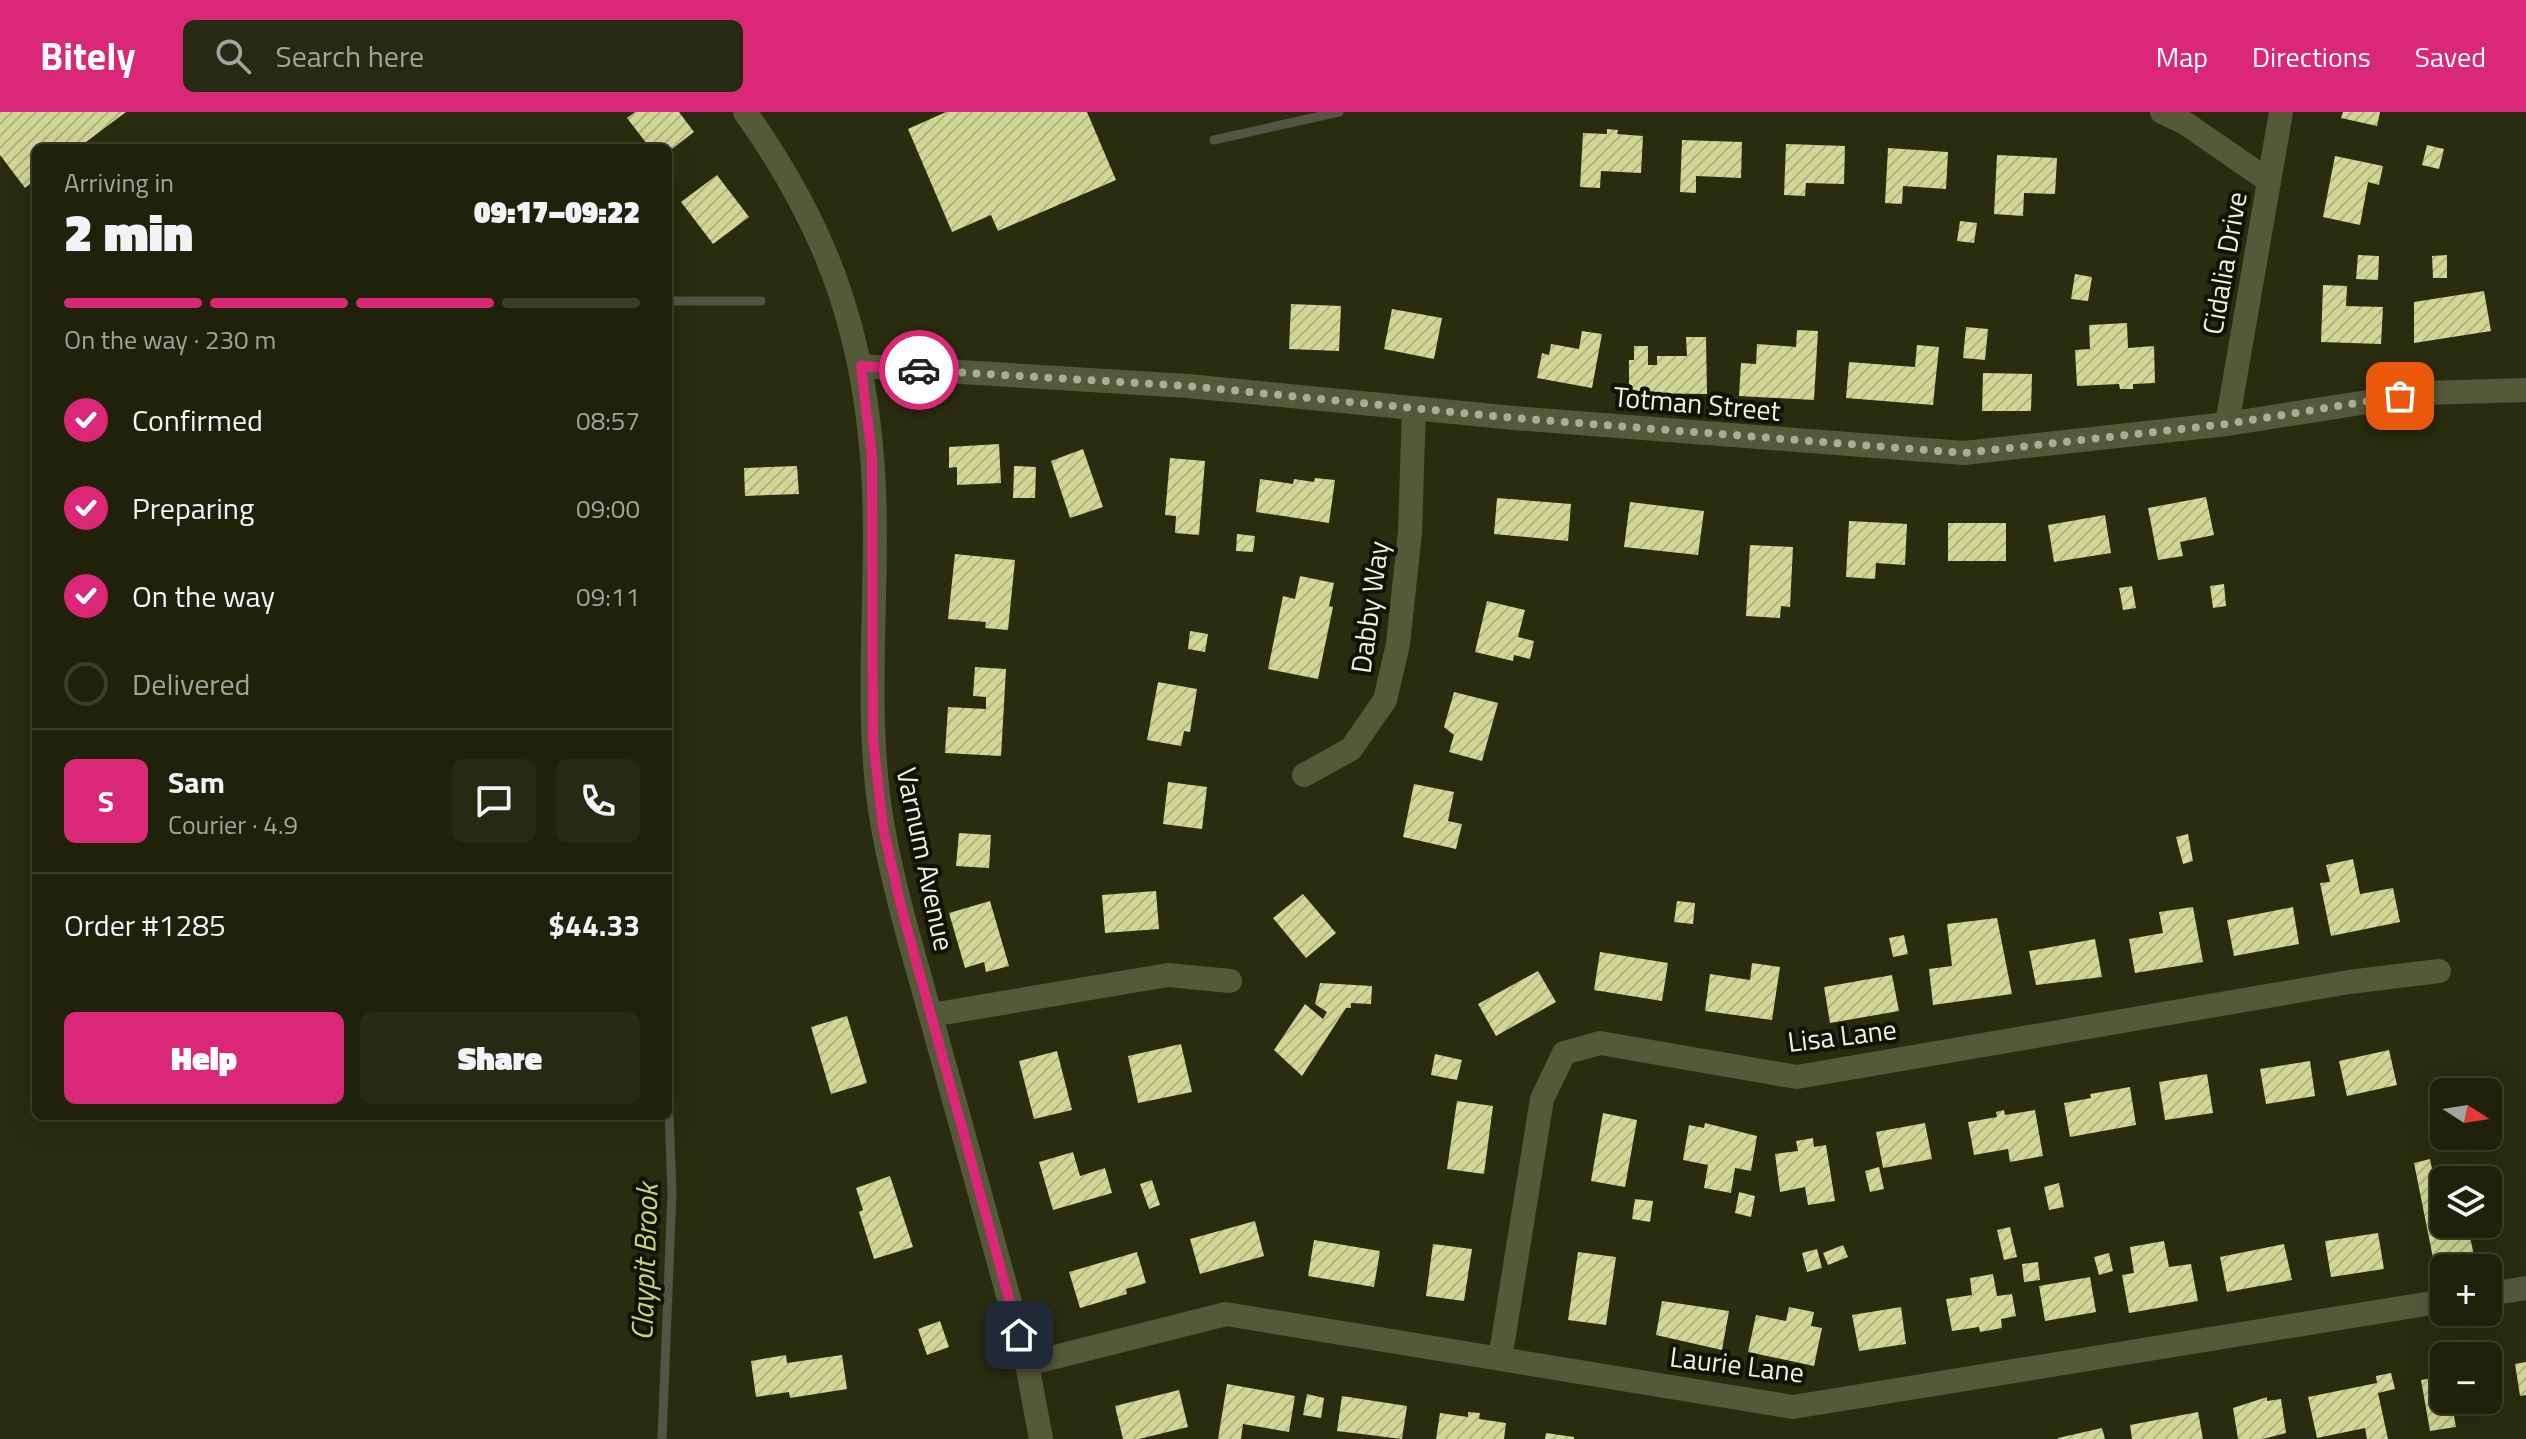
<!DOCTYPE html>
<html lang="en">
<head>
<meta charset="utf-8">
<style>
	body { margin:0; font-family:"Titillium Web",sans-serif; background:#272913; color:#f1f3f6; height:100vh; display:flex; flex-direction:column; font-size:30px; white-space:nowrap }
	* { box-sizing:border-box; margin:0 }
	p { font-size:26px; color:#a1a39c }
	.icon { flex:none; width:44px; height:44px; fill:none; stroke:currentColor; stroke-width:2; stroke-linecap:round; stroke-linejoin:round }
	.map { position:relative; flex:1; overflow:hidden }
	.panel { position:absolute; left:32px; top:32px; width:640px; height:976px; display:flex; flex-direction:column; background:#1f210a; border-radius:12px; box-shadow:0 8px 32px #0002,0 0 0 2px #3c3e2b }
	.panel>* { flex:none }
	.needle { width:52px; rotate:102deg }
	.buttons { position:absolute; left:2430px; top:966px; display:grid; gap:16px }
	.buttons a { display:grid; place-items:center; width:72px; height:72px; border-radius:12px; background:#1f210a; box-shadow:0 8px 32px #0002,0 0 0 2px #3c3e2b; font-size:40px }
	.pin { position:absolute; display:grid; place-items:center; width:68px; height:68px; color:#fff; margin:-34px; border-radius:16px; box-shadow:0 4px 12px #0006 }
	.courier { position:absolute; display:grid; place-items:center; width:80px; height:80px; margin:-40px; border:6px solid #db2777; border-radius:50%; background:#fff; color:#222; box-shadow:0 2px 10px #0007 }
	.headline em { font-style:normal; font-weight:800 }
	.headline div { display:flex; flex-direction:column-reverse }
	.headline { display:flex; align-items:center; justify-content:space-between; height:136px; padding:0 32px }
	h1 { font-size:52px; font-weight:800; line-height:60px }
	.bar { display:grid; grid-template-columns:repeat(4,1fr); gap:12px 8px; align-content:center; height:96px; padding:0 32px }
	.bar i { height:10px; border-radius:6px; background:#3c3e2b }
	.bar .current { background:#db2777 }
	.bar p { grid-column:span 4 }
	.line { display:flex; align-items:center; gap:20px; padding:0 32px; border-top:2px solid #3c3e2b }
	.line div { flex:1 }
	.round { display:grid; place-items:center; flex:none; width:84px; height:84px; border-radius:12px; background:#272913 }
	ol { padding:0 32px; list-style:none }
	li { display:flex; align-items:center; gap:24px; height:88px }
	li p { margin-inline-start:auto }
	li .icon { padding:8px; border-radius:50%; background:#db2777; color:#fff; stroke-width:4 }
	li:last-child { color:#a1a39c }
	li i { width:44px; height:44px; border:4px solid #3c3e2b; border-radius:50% }
	.primary-button { display:flex; gap:16px; margin-top:auto; padding:16px 32px }
	.primary-button a { flex:1; height:92px; border-radius:12px; background:#db2777; color:#fff; font-size:32px; font-weight:800; line-height:92px; text-align:center }
	.primary-button a+a { background:#272913; color:#f1f3f6 }
	header { display:flex; align-items:center; gap:48px; box-sizing:border-box; height:112px; padding:0 40px; background:#db2777; color:#fff }
	header strong { font-size:38px }
	nav { display:flex; gap:44px; margin-inline-start:auto; font-size:28px }
	.search { width:560px; height:72px; background:#272913; display:flex; align-items:center; gap:20px; box-sizing:border-box; padding:0 28px; border-radius:12px; color:#a1a39c; font-size:30px }
	.map>svg:first-child { display:block }
	.lines { fill:none; stroke-linecap:round; stroke-linejoin:round }
	.stream { stroke:#525444; stroke-width:9 }
	.building { fill:url(#building-hatch) }
	.minor { stroke:#55593a; stroke-width:24 }
	.secondary { stroke:#55593a; stroke-width:24 }
	.done { stroke:#a9ac96; stroke-width:8; stroke-dasharray:0 14.4 }
	.route { stroke:#db2777; stroke-width:10 }
	.labels { text-anchor:middle; dominant-baseline:central; stroke-width:8; stroke-linejoin:round; paint-order:stroke }
	.street-label { font-size:28px; fill:#eef1df; stroke:#121307 }
	.water-label { font-size:30px; font-style:italic; fill:#c9d276; stroke:#121307 }
</style>
</head>
<body>
<header>
<strong>Bitely</strong>
<div class="search"><svg class="icon" aria-label="search" viewBox="0 0 24 24"><circle cx="10" cy="10" r="6"/><path d="M15 15l6 6"/></svg>Search here</div>
<nav><a>Map</a><a>Directions</a><a>Saved</a></nav>
</header>
<div class="map">
<svg width="2526" height="1327" viewBox="0 0 2526 1327">
	<defs>
		<pattern id="building-hatch" width="6" height="6" patternUnits="userSpaceOnUse" patternTransform="scale(2)"><rect width="6" height="6" fill="#d1d896"/><path d="M-1 1l2-2M0 6l6-6M5 7l2-2" fill="none" stroke="#aeb481"/></pattern>
	</defs>
	<rect width="100%" height="100%" fill="#292c0e"/>
	<g class="lines">
		<g class="stream">
			<polyline points="1214,28 1339,0"/>
			<polyline points="668,189 761,189"/>
			<polyline points="662,1327 672,1081 668,974"/>
		</g>
	</g>
	<g class="building">
		<polygon points="0,0 126,0 78,36 36,36 36,67 25,76 0,43"/>
		<polygon points="635,0 679,0 694,20 668,40 668,36 650,36 627,6"/>
		<polygon points="946,0 1087,0 1116,68 998,119 991,103 952,120 908,17"/>
		<polygon points="2343,0 2380,0 2377,14 2341,6"/>
		<polygon points="1607,17 1618,18 1617,22 1643,24 1641,61 1601,59 1600,76 1580,75 1583,21 1607,22"/>
		<polygon points="1682,28 1742,30 1741,66 1696,64 1696,81 1680,80"/>
		<polygon points="1786,32 1845,34 1844,72 1806,71 1805,84 1784,83"/>
		<polygon points="2427,33 2444,37 2439,57 2422,53"/>
		<polygon points="1888,36 1948,40 1946,77 1903,74 1902,92 1885,91"/>
		<polygon points="1997,43 2057,46 2055,82 2024,81 2023,104 1994,102"/>
		<polygon points="2335,44 2383,54 2379,73 2368,70 2360,113 2323,105"/>
		<polygon points="717,63 749,105 713,132 681,90"/>
		<polygon points="1960,109 1977,111 1974,131 1957,129"/>
		<polygon points="2358,143 2379,144 2378,168 2356,167"/>
		<polygon points="2447,143 2447,166 2433,166 2432,144"/>
		<polygon points="2075,162 2092,165 2088,189 2071,187"/>
		<polygon points="2323,173 2347,174 2346,194 2383,195 2381,232 2321,230"/>
		<polygon points="2484,179 2491,219 2414,231 2414,190"/>
		<polygon points="1291,192 1341,194 1339,239 1289,237"/>
		<polygon points="1392,197 1442,206 1434,247 1384,237"/>
		<polygon points="2127,211 2128,236 2154,234 2155,271 2133,272 2133,277 2120,277 2119,272 2077,274 2075,238 2090,237 2089,213"/>
		<polygon points="1966,215 1988,217 1985,248 1963,246"/>
		<polygon points="1797,218 1818,219 1814,288 1739,284 1741,251 1756,252 1757,232 1796,235"/>
		<polygon points="1582,219 1602,222 1592,276 1537,266 1542,241 1549,243 1551,232 1579,237"/>
		<polygon points="1686,225 1706,225 1707,282 1629,281 1629,248 1634,248 1634,234 1648,234 1648,253 1657,253 1657,244 1687,244"/>
		<polygon points="1917,233 1939,235 1933,293 1846,286 1849,250 1915,255"/>
		<polygon points="1983,261 2032,262 2031,299 1982,299"/>
		<polygon points="999,332 1001,371 957,373 957,355 949,356 949,335"/>
		<polygon points="1083,337 1103,395 1070,406 1051,349"/>
		<polygon points="1170,346 1205,349 1199,423 1175,421 1176,404 1165,403"/>
		<polygon points="797,354 799,382 745,384 744,356"/>
		<polygon points="1014,354 1036,355 1035,386 1013,386"/>
		<polygon points="1315,366 1335,368 1329,411 1256,400 1260,367 1293,372 1294,367 1314,370"/>
		<polygon points="2206,385 2214,423 2180,430 2183,444 2158,448 2148,396"/>
		<polygon points="1497,386 1571,392 1568,429 1494,422"/>
		<polygon points="1630,390 1704,399 1698,443 1624,435"/>
		<polygon points="2105,403 2111,441 2054,450 2048,413"/>
		<polygon points="1849,409 1907,412 1905,453 1876,451 1875,467 1846,465"/>
		<rect x="1948" y="411" width="58" height="38"/>
		<polygon points="1237,422 1255,424 1253,440 1236,439"/>
		<polygon points="1750,433 1793,435 1790,495 1781,494 1780,506 1746,504"/>
		<polygon points="955,442 1015,448 1008,518 985,516 986,510 948,507"/>
		<polygon points="1300,464 1334,471 1329,494 1333,495 1318,567 1268,557 1283,484 1295,487"/>
		<polygon points="2224,472 2226,494 2213,496 2210,474"/>
		<polygon points="2132,474 2136,496 2123,498 2119,476"/>
		<polygon points="1487,489 1525,498 1518,525 1534,529 1530,547 1514,543 1513,549 1475,540"/>
		<polygon points="1190,519 1208,522 1205,540 1188,537"/>
		<polygon points="975,555 1006,557 1001,644 945,641 948,595 986,597 986,585 973,584"/>
		<polygon points="1158,570 1197,577 1190,620 1184,619 1181,634 1147,628"/>
		<polygon points="1454,580 1498,591 1482,649 1449,640 1454,623 1444,615"/>
		<polygon points="1168,670 1207,675 1202,717 1163,712"/>
		<polygon points="1414,672 1454,680 1448,709 1462,712 1456,737 1403,725"/>
		<polygon points="959,721 991,723 989,756 956,754"/>
		<polygon points="2188,722 2193,749 2183,752 2176,725"/>
		<polygon points="2353,747 2360,782 2393,776 2400,810 2331,824 2320,771 2330,770 2326,753"/>
		<polygon points="1156,779 1159,817 1105,821 1102,783"/>
		<polygon points="1303,782 1336,821 1306,846 1273,806"/>
		<polygon points="990,789 1009,854 986,860 984,850 965,856 949,801"/>
		<polygon points="1677,789 1695,791 1693,812 1674,810"/>
		<polygon points="2193,795 2203,850 2135,861 2129,827 2163,821 2159,800"/>
		<polygon points="2293,795 2299,832 2234,844 2227,808"/>
		<polygon points="1997,806 2012,882 1933,893 1929,857 1952,854 1947,812"/>
		<polygon points="1904,823 1908,842 1893,845 1889,826"/>
		<polygon points="2095,827 2102,865 2036,873 2029,839"/>
		<polygon points="1600,840 1668,851 1662,889 1594,878"/>
		<polygon points="1752,851 1780,855 1772,908 1705,899 1710,862 1750,868"/>
		<polygon points="1538,859 1556,890 1496,924 1478,892"/>
		<polygon points="1892,863 1899,899 1830,911 1824,875"/>
		<polygon points="1320,871 1372,874 1371,892 1351,891 1351,896 1346,896 1302,964 1274,938 1305,892 1323,907 1327,900 1315,892"/>
		<polygon points="847,904 867,971 831,982 811,915"/>
		<polygon points="1181,932 1192,980 1138,991 1128,944"/>
		<polygon points="2389,938 2397,973 2347,984 2339,949"/>
		<polygon points="1057,939 1072,998 1034,1007 1019,949"/>
		<polygon points="1435,942 1462,948 1457,968 1431,963"/>
		<polygon points="2310,949 2315,984 2266,992 2260,957"/>
		<polygon points="2207,962 2213,1001 2165,1008 2159,970"/>
		<polygon points="2130,975 2136,1013 2070,1025 2064,991 2091,986 2090,982"/>
		<polygon points="1457,989 1493,994 1484,1062 1447,1057"/>
		<polygon points="2004,998 2005,1003 2035,998 2043,1044 2010,1050 2008,1037 1974,1043 1968,1010 1997,1005 1996,1000"/>
		<polygon points="1603,1001 1637,1008 1625,1075 1591,1069"/>
		<polygon points="1705,1011 1757,1024 1751,1059 1735,1056 1731,1081 1704,1076 1708,1053 1683,1048 1689,1013 1704,1016"/>
		<polygon points="1925,1011 1932,1047 1883,1056 1876,1020"/>
		<polygon points="1813,1026 1814,1035 1826,1033 1835,1089 1808,1093 1805,1075 1780,1080 1775,1042 1798,1039 1796,1029"/>
		<polygon points="1073,1040 1080,1064 1105,1056 1112,1081 1053,1098 1039,1050"/>
		<polygon points="2430,1047 2436,1077 2444,1075 2444,1112 2467,1112 2474,1143 2434,1151 2414,1051"/>
		<polygon points="1879,1055 1884,1077 1870,1080 1865,1059"/>
		<polygon points="890,1064 913,1135 874,1147 859,1100 863,1098 856,1076"/>
		<polygon points="1152,1068 1160,1093 1149,1097 1140,1072"/>
		<polygon points="2059,1071 2064,1095 2049,1098 2044,1075"/>
		<polygon points="1739,1080 1755,1084 1751,1105 1735,1101"/>
		<polygon points="1635,1087 1653,1089 1650,1110 1632,1107"/>
		<polygon points="1255,1109 1264,1144 1200,1162 1190,1127"/>
		<polygon points="2010,1115 2017,1145 2004,1148 1997,1118"/>
		<polygon points="2378,1121 2384,1157 2331,1165 2325,1129"/>
		<polygon points="1314,1128 1380,1139 1374,1175 1308,1164"/>
		<polygon points="2164,1129 2169,1155 2191,1152 2198,1189 2129,1201 2122,1163 2134,1161 2130,1135"/>
		<polygon points="1433,1132 1472,1137 1464,1189 1426,1184"/>
		<polygon points="2284,1132 2292,1168 2227,1180 2220,1145"/>
		<polygon points="1843,1133 1848,1145 1828,1153 1823,1141"/>
		<polygon points="1817,1137 1822,1156 1807,1160 1802,1141"/>
		<polygon points="1137,1140 1146,1171 1126,1177 1127,1182 1080,1196 1069,1160"/>
		<polygon points="1578,1140 1616,1145 1606,1213 1568,1208"/>
		<polygon points="2109,1141 2113,1159 2099,1163 2094,1145"/>
		<polygon points="2038,1150 2040,1168 2024,1170 2022,1152"/>
		<polygon points="1993,1162 1997,1184 2012,1182 2016,1204 2001,1207 2002,1216 1980,1220 1979,1215 1952,1219 1946,1187 1972,1183 1970,1166"/>
		<polygon points="2090,1165 2096,1200 2045,1209 2039,1174"/>
		<polygon points="1662,1189 1729,1199 1722,1238 1656,1223"/>
		<polygon points="1789,1195 1814,1200 1811,1214 1822,1216 1814,1254 1748,1240 1756,1203 1786,1209"/>
		<polygon points="1901,1195 1906,1232 1859,1239 1852,1203"/>
		<polygon points="940,1209 949,1235 927,1243 918,1217"/>
		<polygon points="786,1243 787,1251 842,1243 847,1277 790,1286 789,1280 756,1285 751,1249"/>
		<polygon points="2526,1250 2526,1283 2520,1284 2515,1252"/>
		<polygon points="2391,1261 2395,1277 2378,1281 2388,1327 2367,1327 2365,1316 2317,1326 2308,1285 2377,1271 2376,1264"/>
		<polygon points="2444,1264 2444,1288 2475,1288 2476,1295 2453,1299 2456,1315 2430,1319 2421,1268"/>
		<polygon points="1227,1272 1295,1284 1289,1320 1243,1312 1241,1327 1218,1327"/>
		<polygon points="1179,1278 1188,1315 1139,1327 1123,1327 1115,1294"/>
		<polygon points="1307,1282 1324,1286 1321,1306 1303,1303"/>
		<polygon points="1342,1284 1407,1294 1402,1327 1337,1319"/>
		<polygon points="2267,1285 2267,1289 2281,1287 2286,1321 2263,1327 2238,1327 2233,1296"/>
		<polygon points="1468,1300 1480,1301 1479,1307 1506,1311 1504,1327 1436,1327 1440,1301 1468,1305"/>
		<polygon points="2198,1300 2203,1327 2132,1327 2130,1313"/>
		<polygon points="2102,1316 2105,1327 2058,1327 2058,1326"/>
		<polygon points="1546,1321 1574,1325 1574,1327 1545,1327"/>
	</g>
	<g class="lines">
		<g class="minor">
			<polyline points="2162,0 2185,11 2269,69"/>
			<polyline points="861,254 1188,274 1514,306 1964,341 2227,312 2425,281 2526,278"/>
			<polyline points="2227,312 2281,0"/>
			<polyline points="1304,663 1351,637 1385,588 1398,532 1410,420 1414,296"/>
			<polyline points="931,903 1168,863 1230,869"/>
			<polyline points="2488,1182 2526,1176"/>
			<polyline points="1500,1247 1542,987 1564,941 1600,931 1797,965 2349,870 2439,859"/>
			<polyline points="1027,1252 1226,1202 1793,1295 2444,1189"/>
		</g>
		<path class="secondary" d="M745 0C823 110 861 209 872 344 882 468 861 593 883 716 895 782 915 847 933 912 964 1025 996 1139 1027 1252L1041 1327"/>
	</g>
	<g class="lines">
		<polyline class="done" points="919,258 1188,274 1514,306 1964,341 2227,312 2400,284"/>
		<polyline class="route" points="919,258 861,254 872,346 873,627 883,715 901,794 1019,1223"/>
	</g>
	<g class="labels">
		<g class="street-label">
			<text transform="translate(2224 151) rotate(-80)">Cidalia Drive</text>
			<text transform="translate(1697 291) rotate(5)">Totman Street</text>
			<text transform="translate(1369 495) rotate(-82)">Dabby Way</text>
			<text transform="translate(926 747) rotate(78)">Varnum Avenue</text>
			<text transform="translate(1842 923) rotate(-7)">Lisa Lane</text>
			<text transform="translate(1737 1252) rotate(7)">Laurie Lane</text>
		</g>
		<g class="water-label">
			<text transform="translate(644 1150) rotate(-88)">Claypit Brook</text>
		</g>
	</g>
</svg>
<div class="buttons">
<a><svg class="needle" viewBox="-14 -14 28 28"><path d="M0-13l5 13h-10z" fill="#e53935"/><path d="M0 13l5-13h-10z" fill="#a1a39c"/></svg></a>
<a><svg class="icon" aria-label="layers" viewBox="0 0 24 24"><path d="M12 4l9 5-9 5-9-5zM3 14l9 5 9-5"/></svg></a>
<a>+</a>
<a>−</a>
</div>
<div class="pin" style="left:2400px;top:284px;background:#ea580c"><svg class="icon" aria-label="bag" viewBox="0 0 24 24"><path d="M5 8h14l-1 12H6zM9 8a3 3 0 0 1 6 0"/></svg></div>
<div class="pin" style="left:1019px;top:1223px;background:#1f2937"><svg class="icon" aria-label="home" viewBox="0 0 24 24"><path d="M3 11l9-7 9 7M6 9v11h12V9"/></svg></div>
<div class="courier" style="left:919px;top:258px"><svg class="icon" aria-label="car" viewBox="0 0 24 24"><path d="M5 17H2v-5l4-1 3-4h7l3 4 3 1v5h-3M9 17h6M6 11h13"/><circle cx="7" cy="17" r="2"/><circle cx="17" cy="17" r="2"/></svg></div>
<section class="panel">
<div class="headline"><div><h1>2 min</h1><p>Arriving in</p></div><em>09:17–09:22</em></div>
<div class="bar"><i class="current"></i><i class="current"></i><i class="current"></i><i></i><p>On the way · 230 m</p></div>
<ol>
<li><svg class="icon" aria-label="check" viewBox="0 0 24 24"><path d="M5 12l5 5 9-10"/></svg>Confirmed<p>08:57</p></li>
<li><svg class="icon" aria-label="check" viewBox="0 0 24 24"><path d="M5 12l5 5 9-10"/></svg>Preparing<p>09:00</p></li>
<li><svg class="icon" aria-label="check" viewBox="0 0 24 24"><path d="M5 12l5 5 9-10"/></svg>On the way<p>09:11</p></li>
<li><i></i>Delivered</li>
</ol>
<div class="line" style="height:144px"><b class="round" style="background:#db2777;color:#fff">S</b><div><b>Sam</b><p>Courier · 4.9</p></div><a class="round"><svg class="icon" aria-label="chat" viewBox="0 0 24 24"><path d="M4 5h16v11H9l-5 4z"/></svg></a><a class="round"><svg class="icon" aria-label="phone" viewBox="0 0 24 24"><path d="M5 4h4l2 5-3 2q2 4 5 5l2-3 5 2v4C11 20 4 13 5 4z"/></svg></a></div>
<div class="line" style="height:104px"><div>Order #1285</div><b>$44.33</b></div>
<div class="primary-button"><a>Help</a><a>Share</a></div>
</section>
</div>
</body>
</html>
